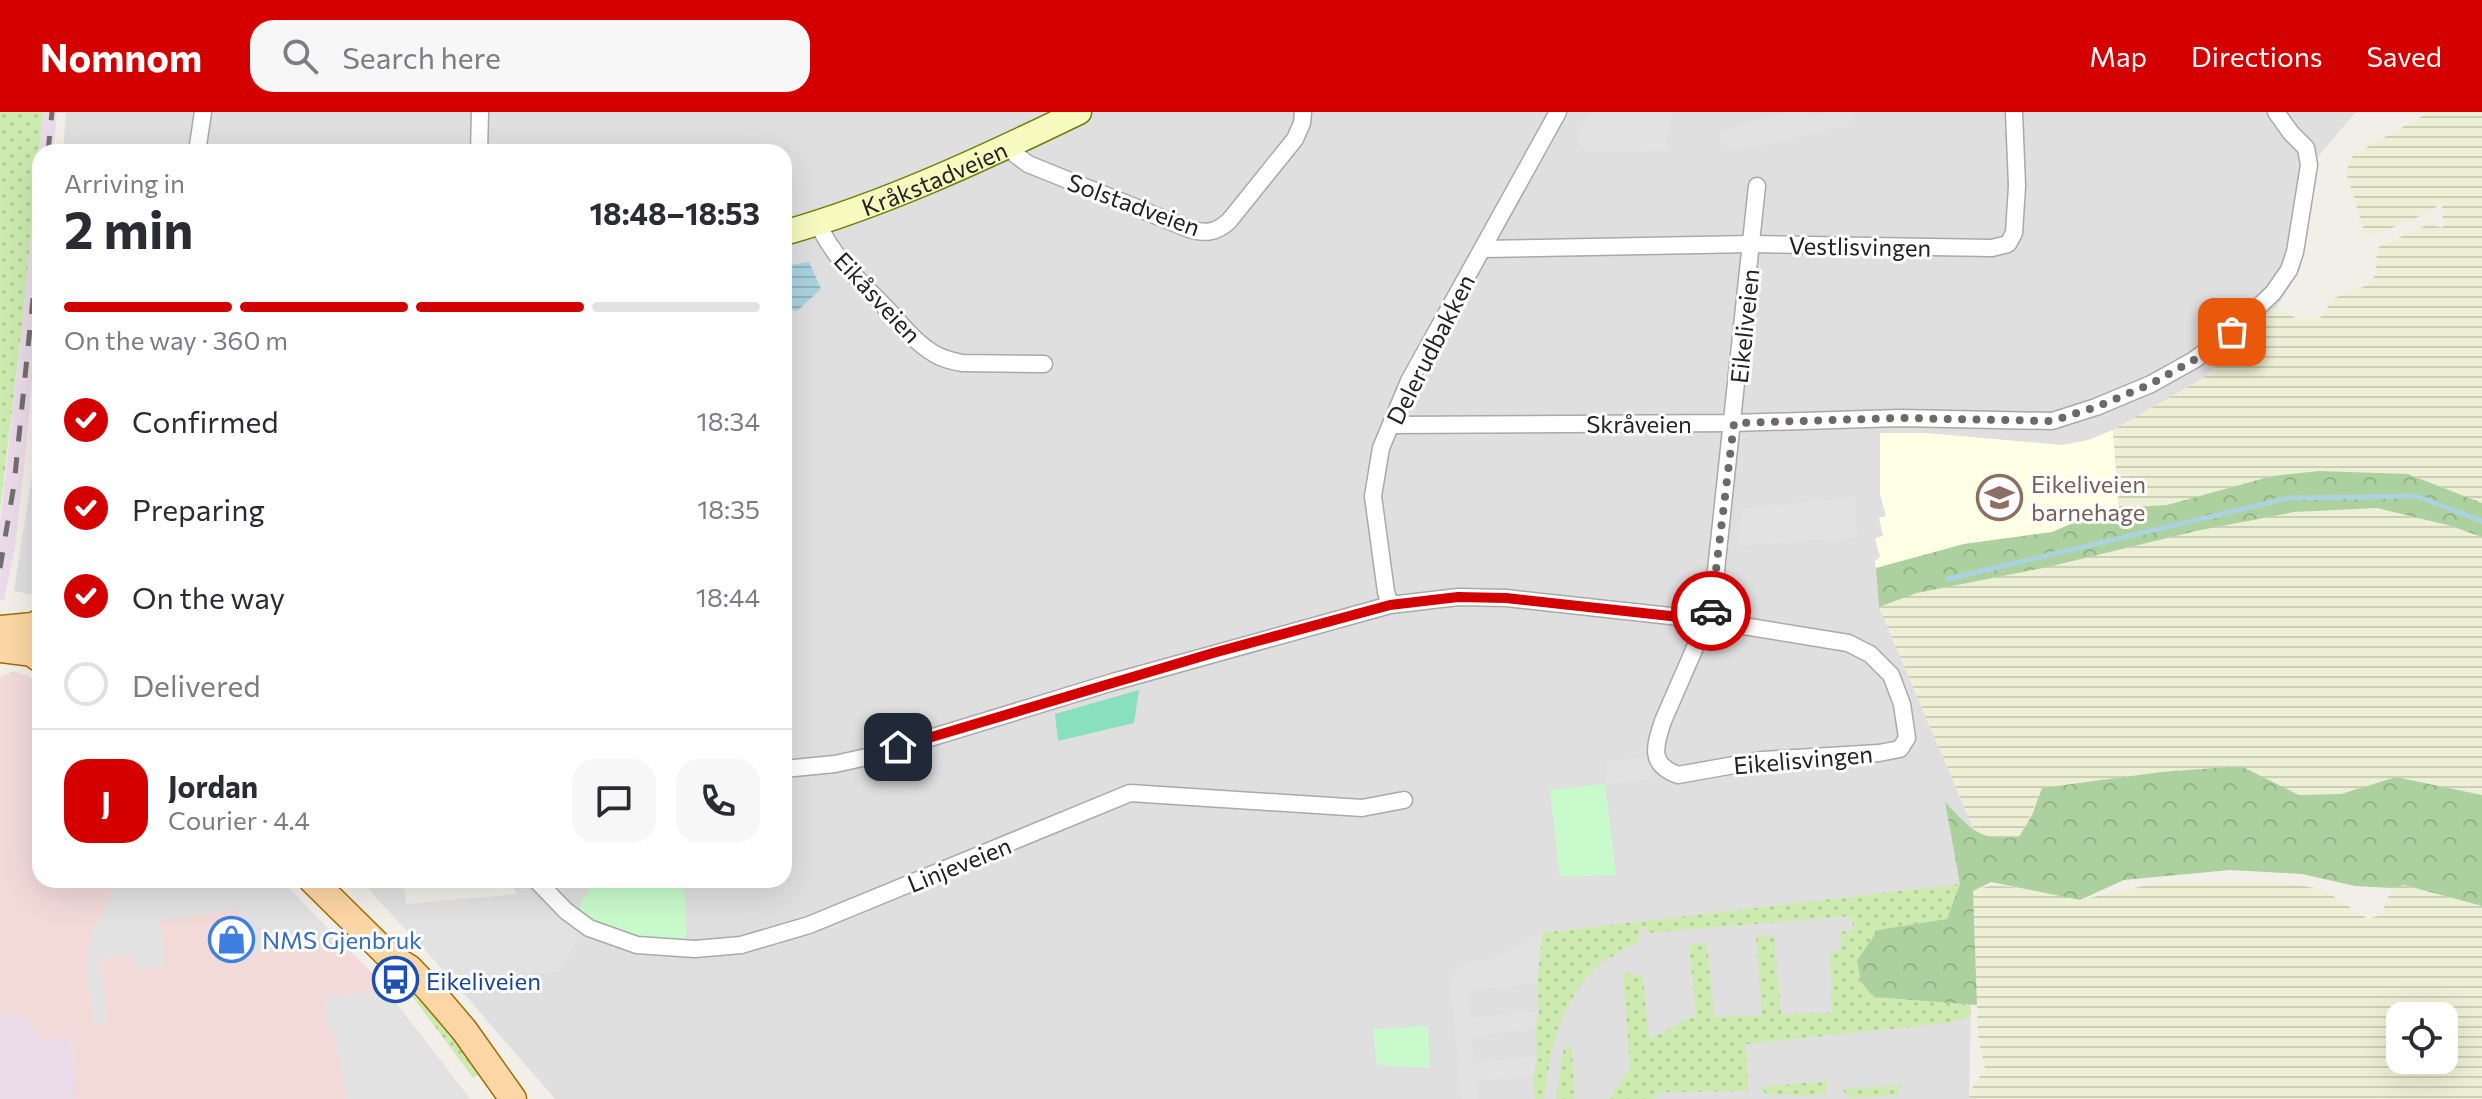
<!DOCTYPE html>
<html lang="en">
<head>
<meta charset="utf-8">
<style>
	body { margin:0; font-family:Commissioner,sans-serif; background:#f7f7f7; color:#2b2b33; height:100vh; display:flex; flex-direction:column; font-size:30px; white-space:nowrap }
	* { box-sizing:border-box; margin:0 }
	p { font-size:26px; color:#7c7c81 }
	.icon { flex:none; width:44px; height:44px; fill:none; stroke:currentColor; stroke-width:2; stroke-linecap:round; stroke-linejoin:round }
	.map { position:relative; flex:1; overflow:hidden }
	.drawer { position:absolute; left:32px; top:32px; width:760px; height:744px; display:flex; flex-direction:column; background:#fff; border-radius:24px; box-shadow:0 8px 32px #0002 }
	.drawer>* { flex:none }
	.controls { position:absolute; left:2386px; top:890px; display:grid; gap:16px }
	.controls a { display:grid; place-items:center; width:72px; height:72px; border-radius:16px; background:#fff; box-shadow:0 8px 32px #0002; font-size:40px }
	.pin { position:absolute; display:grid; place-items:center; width:68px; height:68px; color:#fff; margin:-34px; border-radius:16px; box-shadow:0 4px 12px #0006 }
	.courier { position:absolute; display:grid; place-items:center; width:80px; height:80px; margin:-40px; border:6px solid #d40000; border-radius:50%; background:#fff; color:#222; box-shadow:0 2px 10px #0007 }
	.summary em { font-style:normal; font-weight:700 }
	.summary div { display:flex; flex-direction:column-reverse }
	.summary { display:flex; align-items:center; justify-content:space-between; height:136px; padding:0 32px }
	h1 { font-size:52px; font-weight:700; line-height:60px }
	.bar { display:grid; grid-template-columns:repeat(4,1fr); gap:12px 8px; align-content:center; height:96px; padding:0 32px }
	.bar i { height:10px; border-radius:6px; background:#e1e1e2 }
	.bar .selected { background:#d40000 }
	.bar p { grid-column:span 4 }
	.line { display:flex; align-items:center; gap:20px; padding:0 32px; border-top:2px solid #e1e1e2 }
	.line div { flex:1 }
	.round { display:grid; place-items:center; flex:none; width:84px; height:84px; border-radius:24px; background:#f7f7f7 }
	ol { padding:0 32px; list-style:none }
	li { display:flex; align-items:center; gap:24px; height:88px }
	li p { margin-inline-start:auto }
	li .icon { padding:8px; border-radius:50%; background:#d40000; color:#fff; stroke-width:4 }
	li:last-child { color:#7c7c81 }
	li i { width:44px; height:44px; border:4px solid #e1e1e2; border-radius:50% }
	header { display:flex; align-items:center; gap:48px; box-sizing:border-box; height:112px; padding:0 40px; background:#d40000; color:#fff }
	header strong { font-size:38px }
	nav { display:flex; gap:44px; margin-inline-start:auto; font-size:28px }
	.search { width:560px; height:72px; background:#f7f7f7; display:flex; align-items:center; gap:20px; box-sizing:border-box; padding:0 28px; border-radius:24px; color:#7c7c81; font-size:30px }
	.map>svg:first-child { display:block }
	.residential { fill:#e0dfdf }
	.commercial { fill:#f2dad9 }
	.education { fill:#ffffe5 }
	.railway { fill:#ebdbe8 }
	.farmland { fill:url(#farmland-rules); fill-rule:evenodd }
	.grass { fill:url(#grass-dots) }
	.forest { fill:url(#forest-crowns) }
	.park { fill:#c8facc }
	.pitch { fill:#88e0be }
	.parking { fill:#e2e2e2 }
	.water { fill:url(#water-rules) }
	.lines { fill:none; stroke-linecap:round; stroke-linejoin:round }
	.stream { stroke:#aad3df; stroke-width:5 }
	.minor-casing { stroke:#a9a9a9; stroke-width:19 }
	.secondary-casing { stroke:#707d05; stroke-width:27 }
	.primary-casing { stroke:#a06b00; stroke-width:29 }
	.minor { stroke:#fff; stroke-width:16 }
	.secondary { stroke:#f7fabf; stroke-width:24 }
	.primary { stroke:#fcd6a4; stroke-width:26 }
	.rail { stroke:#707070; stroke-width:5; stroke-dasharray:16 16; stroke-linecap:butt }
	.done { stroke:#6b6a68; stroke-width:8; stroke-dasharray:0 14.4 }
	.route { stroke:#d40000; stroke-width:10 }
	.labels { text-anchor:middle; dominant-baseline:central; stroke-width:6; stroke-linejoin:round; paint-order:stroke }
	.street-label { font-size:24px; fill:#222; stroke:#fff }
	.education-label { font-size:24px; fill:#785e54; stroke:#fff; text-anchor:start }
	.shop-label { font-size:24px; fill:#366cbe; stroke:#fff; text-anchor:start }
	.transit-label { font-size:24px; fill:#164399; stroke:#fff; text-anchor:start }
</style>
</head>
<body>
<header>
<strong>Nomnom</strong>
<div class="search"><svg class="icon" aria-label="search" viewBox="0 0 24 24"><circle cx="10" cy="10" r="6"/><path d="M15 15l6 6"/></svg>Search here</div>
<nav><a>Map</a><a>Directions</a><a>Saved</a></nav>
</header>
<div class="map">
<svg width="2482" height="987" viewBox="0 0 2482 987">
	<defs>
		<pattern id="farmland-rules" width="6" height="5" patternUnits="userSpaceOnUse" patternTransform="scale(2)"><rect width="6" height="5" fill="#eef0d5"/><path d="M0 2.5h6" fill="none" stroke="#ccceb7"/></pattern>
		<pattern id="grass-dots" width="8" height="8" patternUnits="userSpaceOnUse" patternTransform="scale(2)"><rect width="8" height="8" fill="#cdebb0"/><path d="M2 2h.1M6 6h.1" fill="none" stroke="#b0c997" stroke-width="1.8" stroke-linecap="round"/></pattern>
		<pattern id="forest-crowns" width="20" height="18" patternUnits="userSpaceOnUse" patternTransform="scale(2)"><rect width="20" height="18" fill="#add19e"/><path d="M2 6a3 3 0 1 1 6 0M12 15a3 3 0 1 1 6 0" fill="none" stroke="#95b388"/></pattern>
		<pattern id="water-rules" width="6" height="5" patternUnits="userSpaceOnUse" patternTransform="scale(2)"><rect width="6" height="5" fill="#aad3df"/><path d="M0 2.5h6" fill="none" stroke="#92b5bf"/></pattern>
	</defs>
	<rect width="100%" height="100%" fill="#f2efe9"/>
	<g class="residential">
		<polygon points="66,0 2356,0 2316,47 2300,157 2277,195 2202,267 2114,318 2119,396 2085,406 2052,420 1964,432 1876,456 1879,495 1975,720 1969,987 555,987 452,868 560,859 529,781 517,782 509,768 784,768 784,40 63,40"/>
		<polygon points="40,286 40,484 14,479 34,350"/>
	</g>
	<polygon class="commercial" points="14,559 40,569 40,768 281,768 375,864 470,987 77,987 71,925 44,929 22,905 0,901 0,565"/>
	<polygon class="education" points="2113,318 2119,396 2085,406 2052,420 1964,432 1876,456 1875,449 1880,445 1875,426 1883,424 1879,406 1886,404 1880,382 1880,321 1926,321 2062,333 2088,328"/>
	<g class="railway">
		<polygon points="43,0 57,0 53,40 40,40 40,176 25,348 15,434 4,488 0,489 0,410 22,214"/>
		<polygon points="0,901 22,905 44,929 71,925 77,987 0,987"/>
	</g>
	<g class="farmland">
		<polygon points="2423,0 2482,0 2482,391 2408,362 2272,364 2167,393 2119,396 2113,318 2202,267 2277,195 2297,207 2320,206 2334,186 2368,173 2376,162 2377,136 2429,112 2443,116 2442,91 2425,102 2377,122 2365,122 2346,60 2353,43 2424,3"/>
		<polygon points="2377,396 2451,414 2482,425 2482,683 2396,665 2341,682 2299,683 2241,654 2161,660 2043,676 2020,725 1998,727 1975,720 1879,495 1916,481 2048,455 2196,419 2294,400"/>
		<path d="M2161 770H2278L2322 777 2368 807 2381 803 2392 776 2403 773 2482 794V987H1969V981L1985 956 1978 925 1973 778 1994 773 2044 779 2080 788ZM2400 904H2444V948H2400Z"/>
	</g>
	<g class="grass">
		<polygon points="0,0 43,0 22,214 0,399"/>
		<path d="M1960 772 1947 808 1878 819 1874 885 1971 893 1970 905 1948 911 1746 932 1748 979 1664 980 1651 987H1609L1630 956 1623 860 1643 865 1649 928 1688 906 1696 905 1689 833 1707 831 1714 905 1762 903 1756 824 1774 823 1781 902 1832 901 1830 840 1841 838 1840 820 1853 818 1852 804 1648 821V817H1638L1639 829C1627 837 1612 843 1601 852 1561 884 1550 939 1544 987H1535L1533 964 1537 944 1535 917 1539 899 1537 871 1542 821Z"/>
		<polygon points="406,876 437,900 485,965 478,963 473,966"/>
		<polygon points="1564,935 1572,935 1574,987 1556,987"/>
		<polygon points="1828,969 1826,982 1806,984 1766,982 1760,975"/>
		<polygon points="1901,973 1897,983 1851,986 1841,977"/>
	</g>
	<g class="forest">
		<polygon points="2319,359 2408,362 2482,391 2482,425 2451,414 2377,396 2294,400 2196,419 2048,455 1917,481 1879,495 1876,456 1964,432 2052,420 2085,406 2119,396 2167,393 2272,364"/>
		<path d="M2241 654 2299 683 2341 682 2396 665 2482 683V794L2404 773 2392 776 2355 774 2302 762 2230 758 2124 768 2080 788 1991 770 1973 779 1977 893 1874 885 1861 870 1857 848 1878 818 1947 807 1960 772 1945 690C1972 718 1978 729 2019 725L2032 703 2042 676 2161 660Z"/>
	</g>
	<g class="park">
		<polygon points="1605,672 1616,763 1560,765 1550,678"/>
		<path d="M599 768H683L687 820 684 828C656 839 607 816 581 802 577 787 590 778 599 768Z"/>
		<polygon points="1428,914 1430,956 1377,953 1373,917"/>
	</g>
	<polygon class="pitch" points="1139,578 1134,611 1058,629 1055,602"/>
	<g class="parking">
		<polygon points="1590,0 1671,0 1667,24 1668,39 1591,40 1577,33 1580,18"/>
		<polygon points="1786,0 1808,0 1810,5 1825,0 1855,0 1850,13 1759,34 1724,35 1719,20"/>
		<polygon points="1855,385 1857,425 1738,434 1742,397"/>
		<polygon points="1651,645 1653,667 1605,672 1607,649"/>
		<polygon points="120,768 281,768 340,829 245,842 239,797 160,809 166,854 137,858 134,841 100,846 108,910 94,912 88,867 89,827"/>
		<polygon points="360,768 403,768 406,792 529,781 581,822 560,859 452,868"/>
		<polygon points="1542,821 1537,871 1467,879 1470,906 1539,899 1535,917 1471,924 1474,951 1537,944 1533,964 1476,969 1478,987 1461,987 1450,869 1461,852 1490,848"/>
		<polygon points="386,878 470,987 346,987 335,920 328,920 324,886"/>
	</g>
	<polygon class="water" points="809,150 821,177 797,199 784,197 784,154"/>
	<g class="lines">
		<polyline class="stream" points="1948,467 2289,386 2416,384 2482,409"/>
		<defs>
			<g id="minor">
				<path d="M1010 32 1016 43 1028 52 1189 117C1205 122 1216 121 1229 109L1295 27 1302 11 1303 0"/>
				<polyline points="197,40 203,0"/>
				<polyline points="479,40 480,0"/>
				<path d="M818 111C832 145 863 172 888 198 902 213 915 230 933 241 942 247 952 249 962 251L1044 252"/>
				<polyline points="1483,137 1752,132 1992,136 2008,132 2014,121 2017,74 2014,0"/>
				<polyline points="1391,313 1734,311 1900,306 2052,309 2096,295 2151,272 2194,248 2232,220 2273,181 2289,158 2295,140 2309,53 2306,36 2291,21 2276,0"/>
				<polyline points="1390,493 1386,480 1373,384 1381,336 1409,269 1558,0"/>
				<path d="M1707 508 1848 531 1870 542 1891 563 1902 592 1907 626 1900 637 1879 641 1762 648 1678 663C1648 652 1655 634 1663 609Z"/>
				<polyline points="784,657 835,652 871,644 1113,570 1390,493 1458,485 1506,486 1707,508 1712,496 1757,74"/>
				<polyline points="536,768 566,799 589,816 637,833 695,837 741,833 809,813 1130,681 1362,696 1404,688"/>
			</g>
			<g id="secondary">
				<path id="s1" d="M784 121C886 92 984 46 1079 0"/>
			</g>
			<g id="primary">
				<path d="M40 510C25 520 24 537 40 547"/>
				<polyline points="0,517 33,514"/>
				<polyline points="0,537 33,541"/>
				<polyline points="312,768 388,843 409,856 429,877 464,918 513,987"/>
			</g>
		</defs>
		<use href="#minor" class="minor-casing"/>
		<use href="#secondary" class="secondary-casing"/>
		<use href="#primary" class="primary-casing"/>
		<use href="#minor" class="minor"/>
		<use href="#secondary" class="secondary"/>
		<use href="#primary" class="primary"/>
		<g class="rail">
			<polyline points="48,40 52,0"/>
			<polyline points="0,456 14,373 40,118"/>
		</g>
	</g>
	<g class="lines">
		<polyline class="done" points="1711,499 1734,311 1900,306 2052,309 2096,295 2151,272 2194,248 2232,220"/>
		<polyline class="route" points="898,635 1213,541 1390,493 1458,485 1506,486 1707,508 1711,499"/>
	</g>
	<defs>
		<symbol id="school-ring" viewBox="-11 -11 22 22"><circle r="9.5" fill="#fff" stroke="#8d6e63" stroke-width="1.5"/><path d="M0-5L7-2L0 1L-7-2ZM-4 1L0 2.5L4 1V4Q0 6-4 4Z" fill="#8d6e63"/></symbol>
		<symbol id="shop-ring" viewBox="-11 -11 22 22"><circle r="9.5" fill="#fff" stroke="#3f7fe0" stroke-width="1.5"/><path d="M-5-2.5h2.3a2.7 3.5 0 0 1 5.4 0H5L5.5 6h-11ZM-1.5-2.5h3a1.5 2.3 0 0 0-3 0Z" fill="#3f7fe0"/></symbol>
		<symbol id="bus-ring" viewBox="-11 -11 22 22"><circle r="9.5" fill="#fff" stroke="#1a4fb4" stroke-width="1.5"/><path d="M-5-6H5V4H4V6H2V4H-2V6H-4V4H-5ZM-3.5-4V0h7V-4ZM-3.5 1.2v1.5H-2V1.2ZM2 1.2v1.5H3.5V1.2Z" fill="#1a4fb4"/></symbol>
	</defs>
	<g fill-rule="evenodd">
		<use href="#school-ring" x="1974" y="360" width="51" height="51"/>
		<use href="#shop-ring" x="206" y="802" width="51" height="51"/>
		<use href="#bus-ring" x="370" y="842" width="51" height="51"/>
	</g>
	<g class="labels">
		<g class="street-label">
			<text stroke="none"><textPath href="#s1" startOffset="160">Kråkstadveien</textPath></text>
			<text transform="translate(1134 92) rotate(20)">Solstadveien</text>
			<text transform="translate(1860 134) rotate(1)">Vestlisvingen</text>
			<text transform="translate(878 185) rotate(47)">Eikåsveien</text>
			<text transform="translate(1744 214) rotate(-84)">Eikeliveien</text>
			<text transform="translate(1430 237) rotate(-63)">Delerudbakken</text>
			<text x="1639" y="311">Skråveien</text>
			<text transform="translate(1803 647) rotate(-5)">Eikelisvingen</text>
			<text transform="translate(959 752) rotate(-22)">Linjeveien</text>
		</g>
		<g class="education-label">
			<text x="2031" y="371">Eikeliveien<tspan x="2031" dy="28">barnehage</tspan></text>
		</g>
		<g class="shop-label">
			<text x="262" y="827">NMS Gjenbruk</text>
		</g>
		<g class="transit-label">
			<text x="426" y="868">Eikeliveien</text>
		</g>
	</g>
</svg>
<div class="controls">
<a><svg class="icon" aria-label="locate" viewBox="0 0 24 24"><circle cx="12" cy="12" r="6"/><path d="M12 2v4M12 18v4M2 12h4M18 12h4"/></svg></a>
</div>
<div class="pin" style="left:2232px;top:220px;background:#ea580c"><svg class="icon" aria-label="bag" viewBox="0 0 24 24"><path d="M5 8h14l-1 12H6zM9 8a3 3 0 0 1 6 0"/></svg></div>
<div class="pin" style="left:898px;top:635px;background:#1f2937"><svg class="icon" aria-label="home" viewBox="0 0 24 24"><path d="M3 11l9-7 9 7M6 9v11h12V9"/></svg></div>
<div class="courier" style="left:1711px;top:499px"><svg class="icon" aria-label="car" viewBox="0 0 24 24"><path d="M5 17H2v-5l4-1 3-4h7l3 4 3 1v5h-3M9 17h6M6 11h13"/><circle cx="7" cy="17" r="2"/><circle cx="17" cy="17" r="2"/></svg></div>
<section class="drawer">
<div class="summary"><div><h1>2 min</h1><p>Arriving in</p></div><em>18:48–18:53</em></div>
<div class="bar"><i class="selected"></i><i class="selected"></i><i class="selected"></i><i></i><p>On the way · 360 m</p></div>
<ol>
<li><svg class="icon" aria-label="check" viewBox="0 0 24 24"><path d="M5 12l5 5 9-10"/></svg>Confirmed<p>18:34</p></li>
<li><svg class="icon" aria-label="check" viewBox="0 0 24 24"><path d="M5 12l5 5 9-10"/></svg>Preparing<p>18:35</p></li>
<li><svg class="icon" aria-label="check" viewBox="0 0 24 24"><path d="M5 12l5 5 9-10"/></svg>On the way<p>18:44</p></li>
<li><i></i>Delivered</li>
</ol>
<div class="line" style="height:144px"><b class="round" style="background:#d40000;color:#fff">J</b><div><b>Jordan</b><p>Courier · 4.4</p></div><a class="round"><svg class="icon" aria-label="chat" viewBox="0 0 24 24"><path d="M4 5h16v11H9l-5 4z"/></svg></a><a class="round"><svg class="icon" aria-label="phone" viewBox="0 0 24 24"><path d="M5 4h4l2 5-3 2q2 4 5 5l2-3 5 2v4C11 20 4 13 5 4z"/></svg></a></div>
</section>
</div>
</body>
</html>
